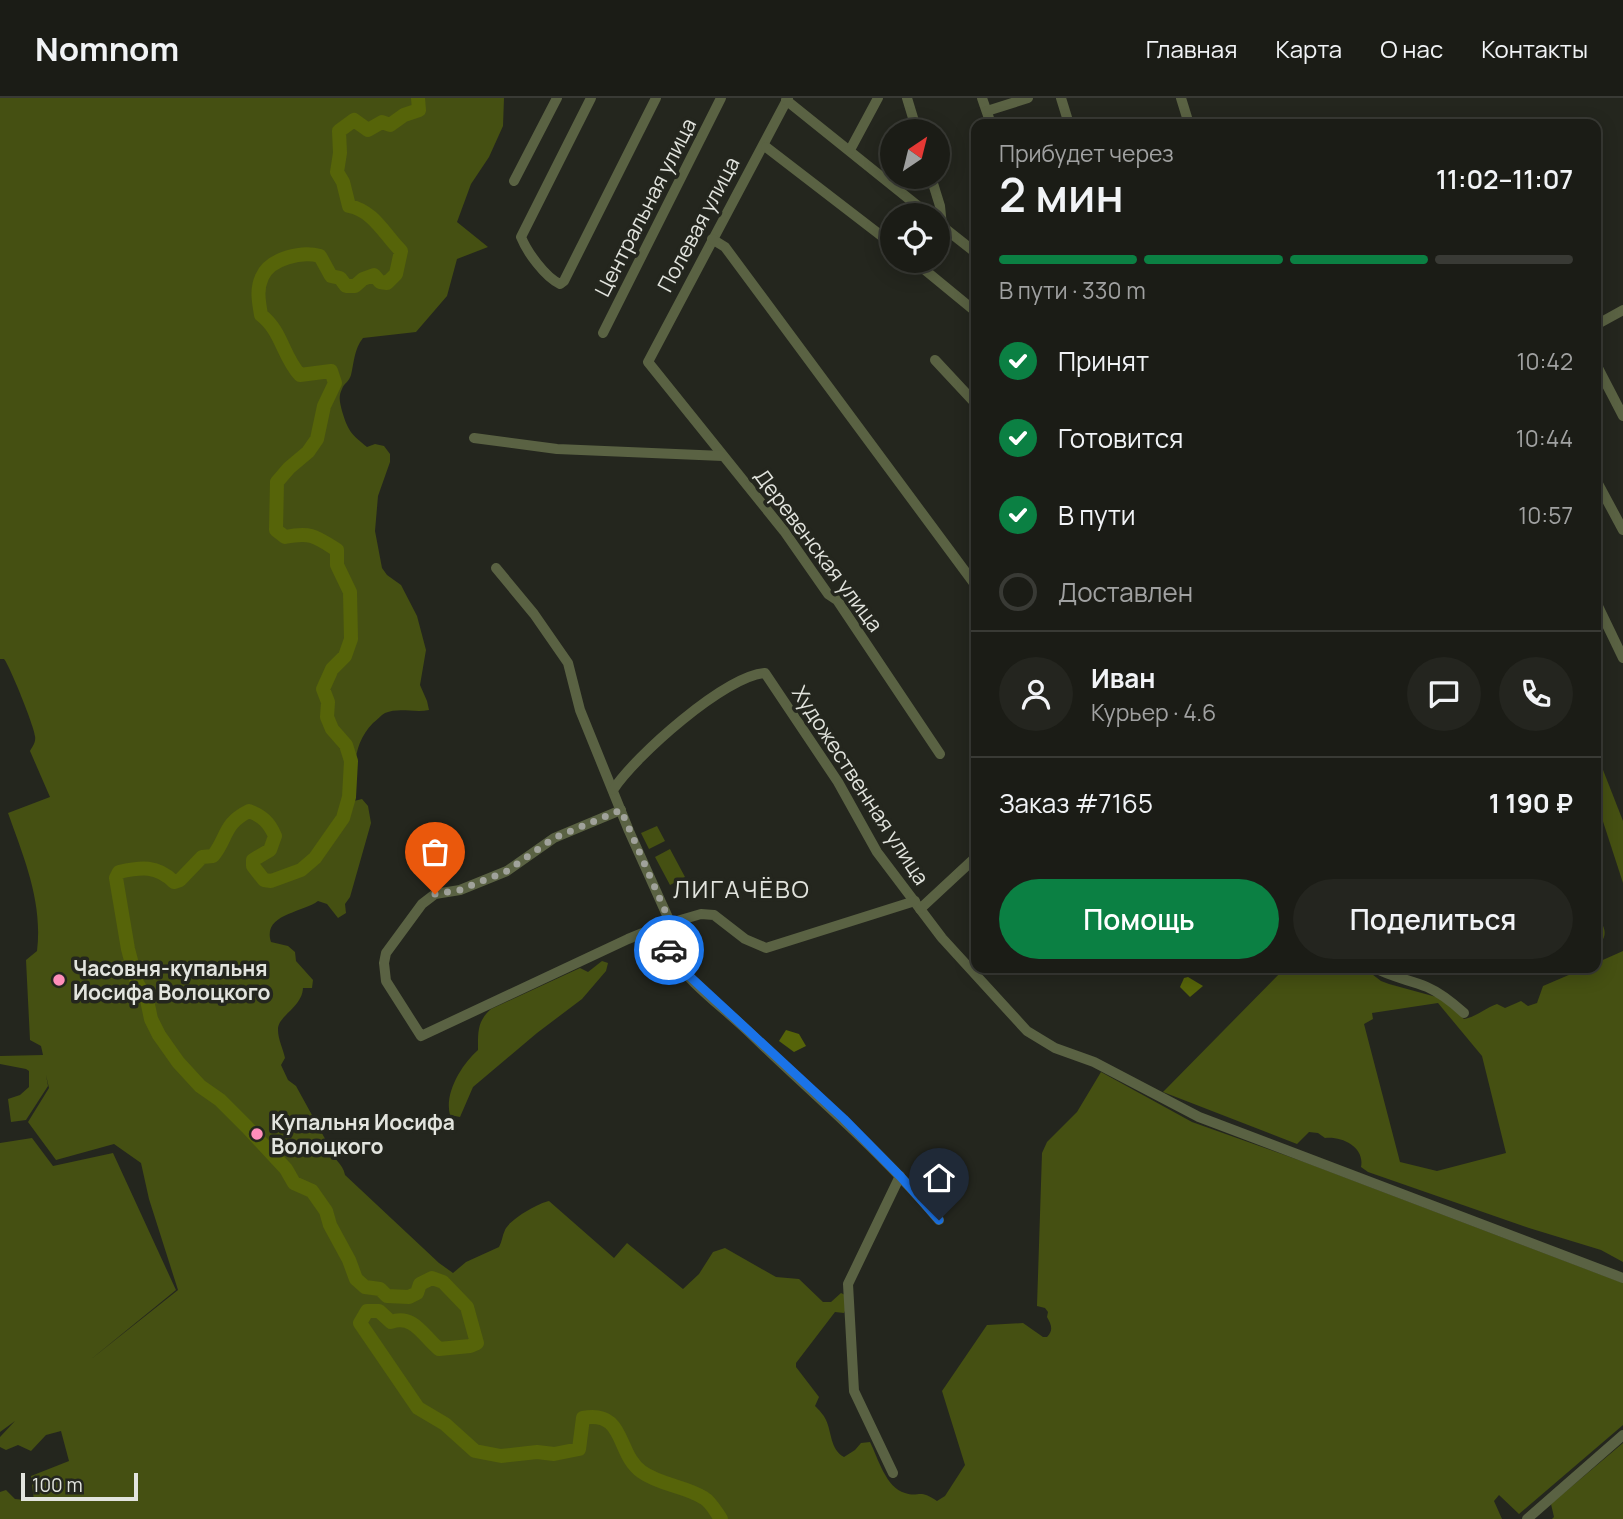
<!DOCTYPE html>
<html lang="ru">
<head>
<meta charset="utf-8">
<style>
	body { margin:0; font-family:Manrope,sans-serif; background:#24251f; color:#f1f3f6; height:100vh; display:flex; flex-direction:column; font-size:26px; white-space:nowrap }
	* { box-sizing:border-box; margin:0 }
	p { font-size:23px; color:#a0a1a1 }
	.icon { flex:none; width:38px; height:38px; fill:none; stroke:currentColor; stroke-width:2; stroke-linecap:round; stroke-linejoin:round }
	.map { position:relative; flex:1; overflow:hidden }
	.sheet { position:absolute; left:971px; top:21px; width:630px; height:854px; display:flex; flex-direction:column; background:#1b1c16; border-radius:14px; box-shadow:0 4px 18px #0003,0 0 0 2px #393a35 }
	.sheet>* { flex:none }
	.needle { width:46px; rotate:35deg }
	.buttons { position:absolute; left:880px; top:21px; display:grid; gap:14px }
	.buttons a { display:grid; place-items:center; width:70px; height:70px; border-radius:50%; background:#1b1c16; box-shadow:0 4px 18px #0003,0 0 0 2px #393a35; font-size:35px }
	.scale { position:absolute; left:21px; bottom:18px; width:117px; box-sizing:border-box; padding-left:7px; border:4px solid #e2e4de; border-top:0; font-size:19px; line-height:24px; white-space:nowrap; color:#e2e4de; -webkit-text-stroke:5px #24261e; paint-order:stroke }
	.pin { position:absolute; display:grid; place-items:center; width:60px; height:60px; color:#fff; margin:-72px -30px; border-radius:50% 50% 50% 0; rotate:-45deg; box-shadow:0 0 7px #0007 }
	.pin .icon { rotate:45deg }
	.courier { position:absolute; display:grid; place-items:center; width:70px; height:70px; margin:-35px; border:5px solid #1a73e8; border-radius:50%; background:#fff; color:#222; box-shadow:0 2px 9px #0007 }
	.summary em { font-style:normal; font-weight:600 }
	.summary div { display:flex; flex-direction:column-reverse }
	.summary { display:flex; align-items:center; justify-content:space-between; height:119px; padding:0 28px }
	h1 { font-size:46px; font-weight:600; line-height:52px }
	.bar { display:grid; grid-template-columns:repeat(4,1fr); gap:10px 7px; align-content:center; height:84px; padding:0 28px }
	.bar i { height:9px; border-radius:5px; background:#393a35 }
	.bar .selected { background:#0b8043 }
	.bar p { grid-column:span 4 }
	.line { display:flex; align-items:center; gap:18px; padding:0 28px; border-top:2px solid #393a35 }
	.line div { flex:1 }
	.round { display:grid; place-items:center; flex:none; width:74px; height:74px; border-radius:37px; background:#24251f }
	ol { padding:0 28px; list-style:none }
	li { display:flex; align-items:center; gap:21px; height:77px }
	li p { margin-inline-start:auto }
	li .icon { padding:7px; border-radius:50%; background:#0b8043; color:#fff; stroke-width:4 }
	li:last-child { color:#a0a1a1 }
	li i { width:38px; height:38px; border:4px solid #393a35; border-radius:50% }
	.primary-button { display:flex; gap:14px; margin-top:auto; padding:14px 28px }
	.primary-button a { flex:1; height:80px; border-radius:42px; background:#0b8043; color:#fff; font-size:28px; font-weight:600; line-height:80px; text-align:center }
	.primary-button a+a { background:#24251f; color:#f1f3f6 }
	header { display:flex; align-items:center; gap:42px; box-sizing:border-box; height:98px; padding:0 35px; background:#1b1c16; border-bottom:2px solid #393a35 }
	header strong { font-size:33px }
	nav { display:flex; gap:38px; margin-inline-start:auto; font-size:24px }
	.map>svg:first-child { display:block }
	.green { fill:#455012; fill-rule:evenodd }
	.water { fill:#566409 }
	.lines { fill:none; stroke-linecap:round; stroke-linejoin:round }
	.river { stroke:#566409; stroke-width:14 }
	.minor { stroke:#5a6243; stroke-width:10 }
	.done { stroke:#a0a29b; stroke-width:7; stroke-dasharray:0 12.6 }
	.route { stroke:#1a73e8; stroke-width:9 }
	.poi-dot { fill:#ff8eba; stroke:#24261e; stroke-width:2.5 }
	.labels { text-anchor:middle; dominant-baseline:central; stroke-width:7; stroke-linejoin:round; paint-order:stroke }
	.street-label { font-size:21px; fill:#e2e4de; stroke:#24261e }
	.poi-label { font-size:21px; font-weight:bold; fill:#e2e4de; stroke:#24261e; text-anchor:start }
	.quarter-label { font-size:24px; letter-spacing:2px; fill:#e2e4de; stroke:#24261e }
</style>
</head>
<body>
<header>
<strong>Nomnom</strong>
<nav><a>Главная</a><a>Карта</a><a>О нас</a><a>Контакты</a></nav>
</header>
<div class="map">
<svg width="1623" height="1421" viewBox="0 0 1623 1421">
	<rect width="100%" height="100%" fill="#24261e"/>
	<g class="green">
		<path d="M0 0H504L503 28 489 59 471 86 457 124 488 149 457 161 447 198 416 234 363 240C354 251 354 265 351 277 349 284 344 285 342 291 338 299 340 305 342 313 348 333 351 336 367 349L375 346 384 348 390 356V364L378 398 375 433 382 470 387 477 401 487 417 518 426 552 420 587 427 603 429 612C414 615 399 609 385 615 381 617 377 622 373 625 351 648 355 673 354 703L362 701 368 708 371 725 350 799 345 806 346 815 338 820 327 806 318 803C302 815 262 816 271 844L288 848 295 854 296 863 313 882 312 890H303C302 910 277 918 278 932 278 941 283 951 285 960L281 967 288 982 296 988 329 1048C332 1061 343 1065 345 1077L439 1165 453 1175 466 1164 499 1149C502 1144 502 1138 505 1132 509 1122 538 1105 549 1103L614 1160 627 1145 683 1191 699 1176 713 1154 725 1150 776 1179 799 1181 823 1204H831L841 1195 845 1197 846 1211 844 1215 835 1214 796 1265V1269L819 1299 815 1308C819 1312 824 1317 826 1322 832 1335 830 1351 844 1359L855 1352 861 1345 870 1344C878 1360 886 1390 905 1395 920 1400 918 1390 937 1403L945 1398 965 1367 942 1293 987 1227 1023 1225 1043 1239H1047C1054 1232 1051 1226 1047 1219L1048 1214 1045 1210 1037 1208 1042 1055 1047 1044 1077 1014 1101 974 1192 1024 1307 1065 1623 1185V1327L1519 1416 1499 1397 1494 1403 1502 1421H0V1394L6 1392 15 1401 34 1403 31 1378 69 1363 61 1333 46 1337 31 1353 18 1347 6 1352 0 1349V1339L15 1323 0 1334V1045L32 1040 53 1068 113 1055 176 1192 90 1262 178 1192 149 1101 141 1065 114 1046 56 1062 28 1024 49 990 46 977 48 988 26 1022 11 1024 8 1001 20 997 29 989V973L26 971 0 966V958L43 957 41 948 30 942 26 862 37 853C43 804 24 760 8 715L50 699 30 653C33 648 36 644 35 638 35 630 9 566 4 561H0Z"/>
		<polygon points="1596,654 1623,723 1623,785 1596,702"/>
		<polygon points="657,728 665,743 649,751 641,735"/>
		<polygon points="670,751 685,779 670,787 655,759"/>
		<path d="M1596 818C1606 829 1609 839 1596 849Z"/>
		<path d="M1623 853V1164L1601 1152 1529 1130 1368 1074 1361 1069C1365 1049 1342 1038 1325 1040L1318 1035 1309 1034 1297 1046 1163 994 1285 870H1364L1381 883 1389 886 1440 900 1464 921C1476 919 1485 910 1497 906L1505 910 1521 903 1528 908 1537 905 1543 888 1585 870H1596V865ZM1438 905 1482 958 1506 1055 1437 1073 1400 1064 1364 926 1373 921 1372 915Z"/>
		<path d="M602 863 608 865 606 873 582 901 537 935 473 989 460 1019 450 1017C444 995 462 966 478 952 478 935 477 923 491 911L580 870 588 874Z"/>
		<polygon points="1623,1345 1623,1421 1552,1421 1554,1419 1551,1406"/>
	</g>
	<g class="water">
		<polygon points="1188,879 1203,888 1190,899 1180,889 1184,880"/>
		<polygon points="786,932 799,936 806,948 794,954 779,943"/>
	</g>
	<g class="lines">
		<path class="river" d="M418 0 419 12 404 17 390 27 382 24 368 32 354 22 339 33 340 55 337 74 343 84 349 108C374 113 384 136 401 153L396 176 387 185 380 184 374 177 363 181 355 188H346L340 180 331 178 320 158C302 153 270 160 262 179 256 192 259 204 261 217 282 233 283 259 300 277L331 273 335 285 324 308 317 341 308 354 289 370 277 384 276 432 285 439C311 434 315 438 337 452V467L350 494 351 541 345 558 332 571 323 591 328 604 327 619 332 631 346 647 351 663 349 699 343 720 315 760 301 772 271 783 264 782 253 768V762L270 752 275 738C269 724 262 718 249 713 223 726 228 739 213 758L202 759 180 782 174 784C157 767 141 769 119 774L116 780 128 851 137 885 147 902 151 921 159 937 178 964 200 988 220 1002 247 1029 286 1071 294 1085 312 1093 326 1113 330 1127 349 1162 356 1181 365 1189 380 1191 387 1198 409 1199 417 1195 420 1186 432 1180 443 1184 467 1209 477 1245 470 1248 439 1251C423 1238 414 1216 391 1224L379 1213H367L360 1225 418 1310 445 1326 475 1353 501 1358 537 1354 554 1356 579 1351 583 1320C626 1312 616 1356 642 1374 660 1387 685 1388 704 1400 711 1404 716 1414 721 1421"/>
		<g class="minor">
			<path d="M591 0 521 139C527 154 545 179 560 186L564 183 656 0"/>
			<polyline points="788,0 648,264 784,433 828,496 837,502 940,656"/>
			<polyline points="907,0 917,33"/>
			<polyline points="982,0 991,26"/>
			<polyline points="1061,0 1069,26"/>
			<polyline points="1181,0 1189,26"/>
			<polyline points="786,2 929,117"/>
			<polyline points="987,13 1028,0"/>
			<polyline points="766,49 892,146"/>
			<polyline points="850,52 878,0"/>
			<polyline points="931,79 940,108 942,128"/>
			<polyline points="514,83 557,0"/>
			<polyline points="938,125 976,155"/>
			<polyline points="712,141 725,149 976,488"/>
			<polyline points="914,163 976,214"/>
			<polyline points="1596,227 1623,212"/>
			<polyline points="603,235 721,0"/>
			<polyline points="935,262 976,306"/>
			<polyline points="1596,266 1623,318"/>
			<polyline points="474,340 557,351 723,358"/>
			<polyline points="1596,382 1623,432"/>
			<path d="M496 470 534 516 568 565 580 612 629 733 670 824C666 835 664 844 670 855 690 887 726 911 753 938 816 999 883 1055 939 1122"/>
			<polyline points="1596,504 1623,560"/>
			<path d="M613 692C635 658 725 578 765 575L838 684 877 754 942 840 1027 933 1055 950 1094 964 1199 1019 1623 1180"/>
			<polyline points="621,712 554,740 507,773 460,792 435,796 422,806 386,855 384,865 386,883 421,938 628,841 660,828 701,816 714,817 745,841 766,850 915,803"/>
			<polyline points="920,811 976,759"/>
			<path d="M1375 870C1391 879 1410 882 1427 889 1441 895 1453 905 1464 915"/>
			<polyline points="893,1375 854,1293 848,1186 900,1078"/>
			<polyline points="1527,1421 1623,1337"/>
		</g>
	</g>
	<g class="lines">
		<polyline class="done" points="435,796 460,792 507,773 554,740 621,712 670,824 666,838 669,852"/>
		<polyline class="route" points="669,852 685,874 844,1021 900,1078 939,1122"/>
	</g>
	<g class="poi-dot">
		<circle cx="59" cy="882" r="7"/>
		<circle cx="257" cy="1036" r="7"/>
	</g>
	<g class="labels">
		<g class="street-label">
			<text transform="translate(645 109) rotate(-63)">Центральная улица</text>
			<text transform="translate(698 126) rotate(-62)">Полевая улица</text>
			<text transform="translate(819 452) rotate(53)">Деревенская улица</text>
			<text transform="translate(861 687) rotate(57)">Художественная улица</text>
		</g>
		<g class="poi-label">
			<text x="73" y="870">Часовня-купальня<tspan x="73" dy="24">Иосифа Волоцкого</tspan></text>
			<text x="271" y="1024">Купальня Иосифа<tspan x="271" dy="24">Волоцкого</tspan></text>
		</g>
		<g class="quarter-label">
			<text x="742" y="790">ЛИГАЧЁВО</text>
		</g>
	</g>
</svg>
<div class="buttons">
<a><svg class="needle" viewBox="-14 -14 28 28"><path d="M0-13l5 13h-10z" fill="#e53935"/><path d="M0 13l5-13h-10z" fill="#a0a1a1"/></svg></a>
<a><svg class="icon" aria-label="locate" viewBox="0 0 24 24"><circle cx="12" cy="12" r="6"/><path d="M12 2v4M12 18v4M2 12h4M18 12h4"/></svg></a>
</div>
<div class="scale">100 m</div>
<div class="pin" style="left:435px;top:796px;background:#ea580c"><svg class="icon" aria-label="bag" viewBox="0 0 24 24"><path d="M5 8h14l-1 12H6zM9 8a3 3 0 0 1 6 0"/></svg></div>
<div class="pin" style="left:939px;top:1122px;background:#1f2937"><svg class="icon" aria-label="home" viewBox="0 0 24 24"><path d="M3 11l9-7 9 7M6 9v11h12V9"/></svg></div>
<div class="courier" style="left:669px;top:852px"><svg class="icon" aria-label="car" viewBox="0 0 24 24"><path d="M5 17H2v-5l4-1 3-4h7l3 4 3 1v5h-3M9 17h6M6 11h13"/><circle cx="7" cy="17" r="2"/><circle cx="17" cy="17" r="2"/></svg></div>
<section class="sheet">
<div class="summary"><div><h1>2 мин</h1><p>Прибудет через</p></div><em>11:02–11:07</em></div>
<div class="bar"><i class="selected"></i><i class="selected"></i><i class="selected"></i><i></i><p>В пути · 330 m</p></div>
<ol>
<li><svg class="icon" aria-label="check" viewBox="0 0 24 24"><path d="M5 12l5 5 9-10"/></svg>Принят<p>10:42</p></li>
<li><svg class="icon" aria-label="check" viewBox="0 0 24 24"><path d="M5 12l5 5 9-10"/></svg>Готовится<p>10:44</p></li>
<li><svg class="icon" aria-label="check" viewBox="0 0 24 24"><path d="M5 12l5 5 9-10"/></svg>В пути<p>10:57</p></li>
<li><i></i>Доставлен</li>
</ol>
<div class="line" style="height:126px"><a class="round"><svg class="icon" aria-label="person" viewBox="0 0 24 24"><circle cx="12" cy="8" r="4"/><path d="M4 21q1-7 8-7t8 7"/></svg></a><div><b>Иван</b><p>Курьер · 4.6</p></div><a class="round"><svg class="icon" aria-label="chat" viewBox="0 0 24 24"><path d="M4 5h16v11H9l-5 4z"/></svg></a><a class="round"><svg class="icon" aria-label="phone" viewBox="0 0 24 24"><path d="M5 4h4l2 5-3 2q2 4 5 5l2-3 5 2v4C11 20 4 13 5 4z"/></svg></a></div>
<div class="line" style="height:91px"><div>Заказ #7165</div><b>1 190 ₽</b></div>
<div class="primary-button"><a>Помощь</a><a>Поделиться</a></div>
</section>
</div>
</body>
</html>
